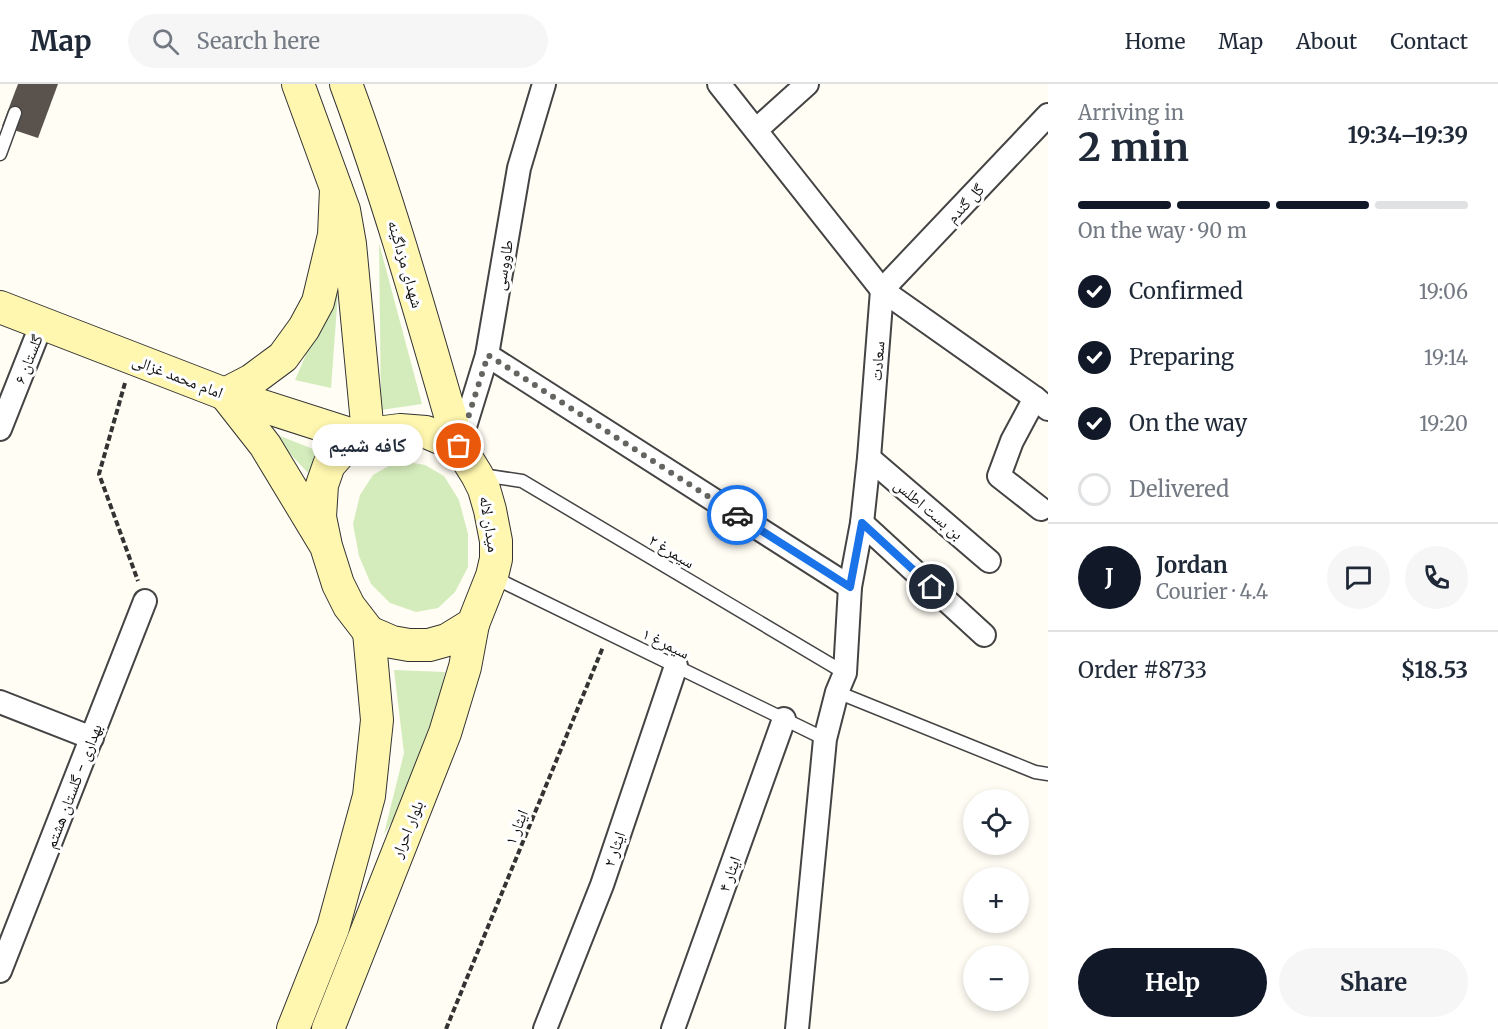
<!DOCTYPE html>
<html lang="en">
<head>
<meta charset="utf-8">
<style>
	body { margin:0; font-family:Merriweather,"Noto Naskh Arabic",serif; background:#f6f6f7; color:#1f2937; height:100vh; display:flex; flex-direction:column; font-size:22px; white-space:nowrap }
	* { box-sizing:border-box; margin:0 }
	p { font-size:20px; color:#747a83 }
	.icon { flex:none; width:33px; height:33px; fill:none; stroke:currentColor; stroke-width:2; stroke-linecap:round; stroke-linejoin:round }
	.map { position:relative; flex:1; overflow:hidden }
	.details { display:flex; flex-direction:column; background:#fff; width:450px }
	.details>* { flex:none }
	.tools { position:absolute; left:963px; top:705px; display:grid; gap:12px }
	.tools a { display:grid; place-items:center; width:66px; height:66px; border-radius:50%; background:#fff; box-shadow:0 3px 9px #0003; font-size:30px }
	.pin { position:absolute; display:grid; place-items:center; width:51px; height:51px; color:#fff; margin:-26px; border:3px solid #fff; border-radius:50%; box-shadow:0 2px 6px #0007 }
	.courier { position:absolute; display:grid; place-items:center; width:60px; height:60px; margin:-30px; border:4px solid #1a73e8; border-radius:50%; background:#fff; color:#222; box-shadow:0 2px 8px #0007 }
	.bubble { position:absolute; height:42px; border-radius:21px; background:#fff; box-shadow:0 3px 9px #0003; font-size:20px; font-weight:700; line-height:42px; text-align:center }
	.headline em { font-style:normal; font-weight:700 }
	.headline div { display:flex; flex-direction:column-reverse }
	.headline { display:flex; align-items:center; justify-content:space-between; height:102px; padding:0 30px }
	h1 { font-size:39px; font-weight:700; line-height:45px }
	.bar { display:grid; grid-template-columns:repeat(4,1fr); gap:9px 6px; align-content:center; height:72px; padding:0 30px }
	.bar i { height:8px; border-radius:4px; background:#e0e1e3 }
	.bar .selected { background:#111827 }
	.bar p { grid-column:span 4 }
	.line { display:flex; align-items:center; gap:15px; padding:0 30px; border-top:2px solid #e0e1e3 }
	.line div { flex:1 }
	.round { display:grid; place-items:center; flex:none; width:63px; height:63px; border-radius:32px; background:#f6f6f7 }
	ol { padding:0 30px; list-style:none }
	li { display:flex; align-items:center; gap:18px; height:66px }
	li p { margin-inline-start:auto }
	li .icon { padding:6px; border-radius:50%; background:#111827; color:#fff; stroke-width:4 }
	li:last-child { color:#747a83 }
	li i { width:33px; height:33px; border:3px solid #e0e1e3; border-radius:50% }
	.cta { display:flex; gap:12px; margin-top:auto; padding:12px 30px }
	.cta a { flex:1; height:69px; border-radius:36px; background:#111827; color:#fff; font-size:24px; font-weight:700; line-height:69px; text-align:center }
	.cta a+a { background:#f6f6f7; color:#1f2937 }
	header { display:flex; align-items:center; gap:36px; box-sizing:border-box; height:84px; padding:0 30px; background:#fff; border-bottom:2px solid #e0e1e3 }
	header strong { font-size:28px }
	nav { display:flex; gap:33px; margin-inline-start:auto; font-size:21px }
	.search { width:420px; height:54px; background:#f6f6f7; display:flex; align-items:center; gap:15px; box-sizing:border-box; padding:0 21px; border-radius:33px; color:#747a83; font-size:22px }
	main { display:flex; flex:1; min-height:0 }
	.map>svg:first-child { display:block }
	.green { fill:#d4ecbb }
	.building { fill:#5a524c }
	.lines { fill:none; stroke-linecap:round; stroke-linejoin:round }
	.lane-casing { stroke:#444; stroke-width:15 }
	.street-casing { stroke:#444; stroke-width:26 }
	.secondary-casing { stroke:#333; stroke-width:34 }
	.path { stroke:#333; stroke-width:4; stroke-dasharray:6 3; stroke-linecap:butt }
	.lane { stroke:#fff; stroke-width:12 }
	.street { stroke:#fff; stroke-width:22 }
	.secondary { stroke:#fff7af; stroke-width:32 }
	.done { stroke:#646460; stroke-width:6; stroke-dasharray:0 10.8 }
	.route { stroke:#1a73e8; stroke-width:8 }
	.labels { text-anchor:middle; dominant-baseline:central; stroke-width:6; stroke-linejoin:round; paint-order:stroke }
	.street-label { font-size:16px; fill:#111; stroke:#fff }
</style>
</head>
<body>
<header>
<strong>Map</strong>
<div class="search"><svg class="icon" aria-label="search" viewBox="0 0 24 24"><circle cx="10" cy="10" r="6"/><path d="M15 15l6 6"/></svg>Search here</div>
<nav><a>Home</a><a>Map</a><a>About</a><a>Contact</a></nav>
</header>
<main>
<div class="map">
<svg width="1048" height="945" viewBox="0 0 1048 945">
	<rect width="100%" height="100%" fill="#fffdf4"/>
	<g class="green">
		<polygon points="379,159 422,320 381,326"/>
		<polygon points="339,195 331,304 295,296"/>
		<polygon points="270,348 323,369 309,390"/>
		<polygon points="408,378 425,381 444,392 459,416 468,450 468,483 455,508 438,524 416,528 390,519 371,500 359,472 353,440 360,411 373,391 392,380"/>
		<polygon points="394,586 445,588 434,641 404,719 384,750 404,669"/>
	</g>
	<polygon class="building" points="18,0 58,0 38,54 2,42"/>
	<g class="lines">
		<defs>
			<g id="lane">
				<polyline points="0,70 15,29"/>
				<polyline points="482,391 522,397 845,589"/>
				<polyline points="493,493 825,655"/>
				<polyline points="837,608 1035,688 1048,690"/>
			</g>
			<g id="street">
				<polyline points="719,0 882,206 1035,314 1048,325"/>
				<polyline points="756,46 807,0"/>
				<polyline points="882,206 1048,31"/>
				<polyline points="487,271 850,503"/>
				<polyline points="1035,314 1012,357 999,392 1041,425"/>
				<polyline points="0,345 42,239"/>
				<polyline points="459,362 487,271 519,84 544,0"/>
				<polyline points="869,374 989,477"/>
				<polyline points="862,439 984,551"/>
				<polyline points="0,618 92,654"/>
				<polyline points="0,887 145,517"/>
				<polyline points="545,945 602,801 676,582"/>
				<polyline points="673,945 784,635"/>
				<polyline points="797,945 825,655 837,608 845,589 850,503 862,439 869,374 882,206"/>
			</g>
			<g id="secondary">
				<polyline points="298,0 344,126 350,160 368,350"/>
				<path d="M346 0C390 119 424 241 459 362"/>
				<polyline points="0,223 225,310 359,353"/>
				<polyline points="326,462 320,433 322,401 329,381 345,363 359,353 368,350 400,346 426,348 459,362 477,391 484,405 490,426 496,457 496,475 492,492 473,540 447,556 429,561 409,561 392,558 369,548 349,522 338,500 326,462 265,361 225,310 252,296 283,273 304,244 318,218 334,151 336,105"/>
				<polyline points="293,945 333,844 369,712 377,636 369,548"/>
				<polyline points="328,945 445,649 465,583 473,540"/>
			</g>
		</defs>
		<use href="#lane" class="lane-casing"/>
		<use href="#street" class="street-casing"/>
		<use href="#secondary" class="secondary-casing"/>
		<g class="path">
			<polyline points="125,299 99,390 138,497"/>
			<polyline points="446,945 603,563"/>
		</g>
		<use href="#lane" class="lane"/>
		<use href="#street" class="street"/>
		<use href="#secondary" class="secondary"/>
	</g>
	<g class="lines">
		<polyline class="done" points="459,362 488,271 737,431"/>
		<polyline class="route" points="737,431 850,503 862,439 932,503"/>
	</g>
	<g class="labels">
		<g class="street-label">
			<text transform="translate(965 119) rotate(-47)">گل گندم</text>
			<text transform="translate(406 180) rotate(74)">شهدای مزداگینه</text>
			<text transform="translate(503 181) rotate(-80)">طاووسی</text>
			<text transform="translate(28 275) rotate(-68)">گلستان ۶</text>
			<text transform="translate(877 277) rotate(-86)">سعادت</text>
			<text transform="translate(178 292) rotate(21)">امام محمد غزالی</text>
			<text transform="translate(929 425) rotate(40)">بن بست اطلس</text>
			<text transform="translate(490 440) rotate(81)">میدان لاله</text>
			<text transform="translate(672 467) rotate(31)">سیمرغ ۲</text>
			<text transform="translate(666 559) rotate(26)">سیمرغ ۱</text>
			<text transform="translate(73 702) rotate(-69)">بهداری - گلستان هشتم</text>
			<text transform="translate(516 743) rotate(-68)">ایثار ۱</text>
			<text transform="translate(407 745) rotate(-68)">بلوار احرار</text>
			<text transform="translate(614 765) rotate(-71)">ایثار ۲</text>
			<text transform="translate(729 790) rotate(-70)">ایثار ۴</text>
		</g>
	</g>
</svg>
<div class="tools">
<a><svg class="icon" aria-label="locate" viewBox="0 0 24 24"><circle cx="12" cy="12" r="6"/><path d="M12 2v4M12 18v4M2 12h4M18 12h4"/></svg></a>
<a>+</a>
<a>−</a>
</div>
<div class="pin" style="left:459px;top:362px;background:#ea580c"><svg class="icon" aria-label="bag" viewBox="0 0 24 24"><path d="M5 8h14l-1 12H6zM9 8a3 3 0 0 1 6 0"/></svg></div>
<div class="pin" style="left:932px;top:503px;background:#1f2937"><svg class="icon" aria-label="home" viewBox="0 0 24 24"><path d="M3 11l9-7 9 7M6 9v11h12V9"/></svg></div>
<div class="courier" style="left:737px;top:431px"><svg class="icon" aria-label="car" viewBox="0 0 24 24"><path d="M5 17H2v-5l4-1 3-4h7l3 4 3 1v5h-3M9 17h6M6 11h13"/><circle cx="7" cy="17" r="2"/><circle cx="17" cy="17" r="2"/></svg></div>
<div class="bubble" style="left:312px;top:340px;width:111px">کافه شمیم</div>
</div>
<section class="details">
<div class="headline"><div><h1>2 min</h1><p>Arriving in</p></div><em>19:34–19:39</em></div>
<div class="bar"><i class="selected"></i><i class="selected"></i><i class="selected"></i><i></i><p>On the way · 90 m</p></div>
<ol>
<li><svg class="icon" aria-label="check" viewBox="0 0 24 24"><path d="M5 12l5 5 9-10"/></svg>Confirmed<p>19:06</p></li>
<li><svg class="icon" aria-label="check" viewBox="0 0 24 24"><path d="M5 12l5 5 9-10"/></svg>Preparing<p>19:14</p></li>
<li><svg class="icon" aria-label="check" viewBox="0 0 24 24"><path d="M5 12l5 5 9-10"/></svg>On the way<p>19:20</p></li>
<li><i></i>Delivered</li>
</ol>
<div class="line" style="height:108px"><b class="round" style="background:#111827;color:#fff">J</b><div><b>Jordan</b><p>Courier · 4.4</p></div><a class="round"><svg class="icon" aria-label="chat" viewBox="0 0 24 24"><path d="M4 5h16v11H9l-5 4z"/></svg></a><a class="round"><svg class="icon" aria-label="phone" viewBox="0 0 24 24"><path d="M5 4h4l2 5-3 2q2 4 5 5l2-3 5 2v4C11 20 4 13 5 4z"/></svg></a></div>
<div class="line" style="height:78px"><div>Order #8733</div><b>$18.53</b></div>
<div class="cta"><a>Help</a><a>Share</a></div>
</section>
</main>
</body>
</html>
